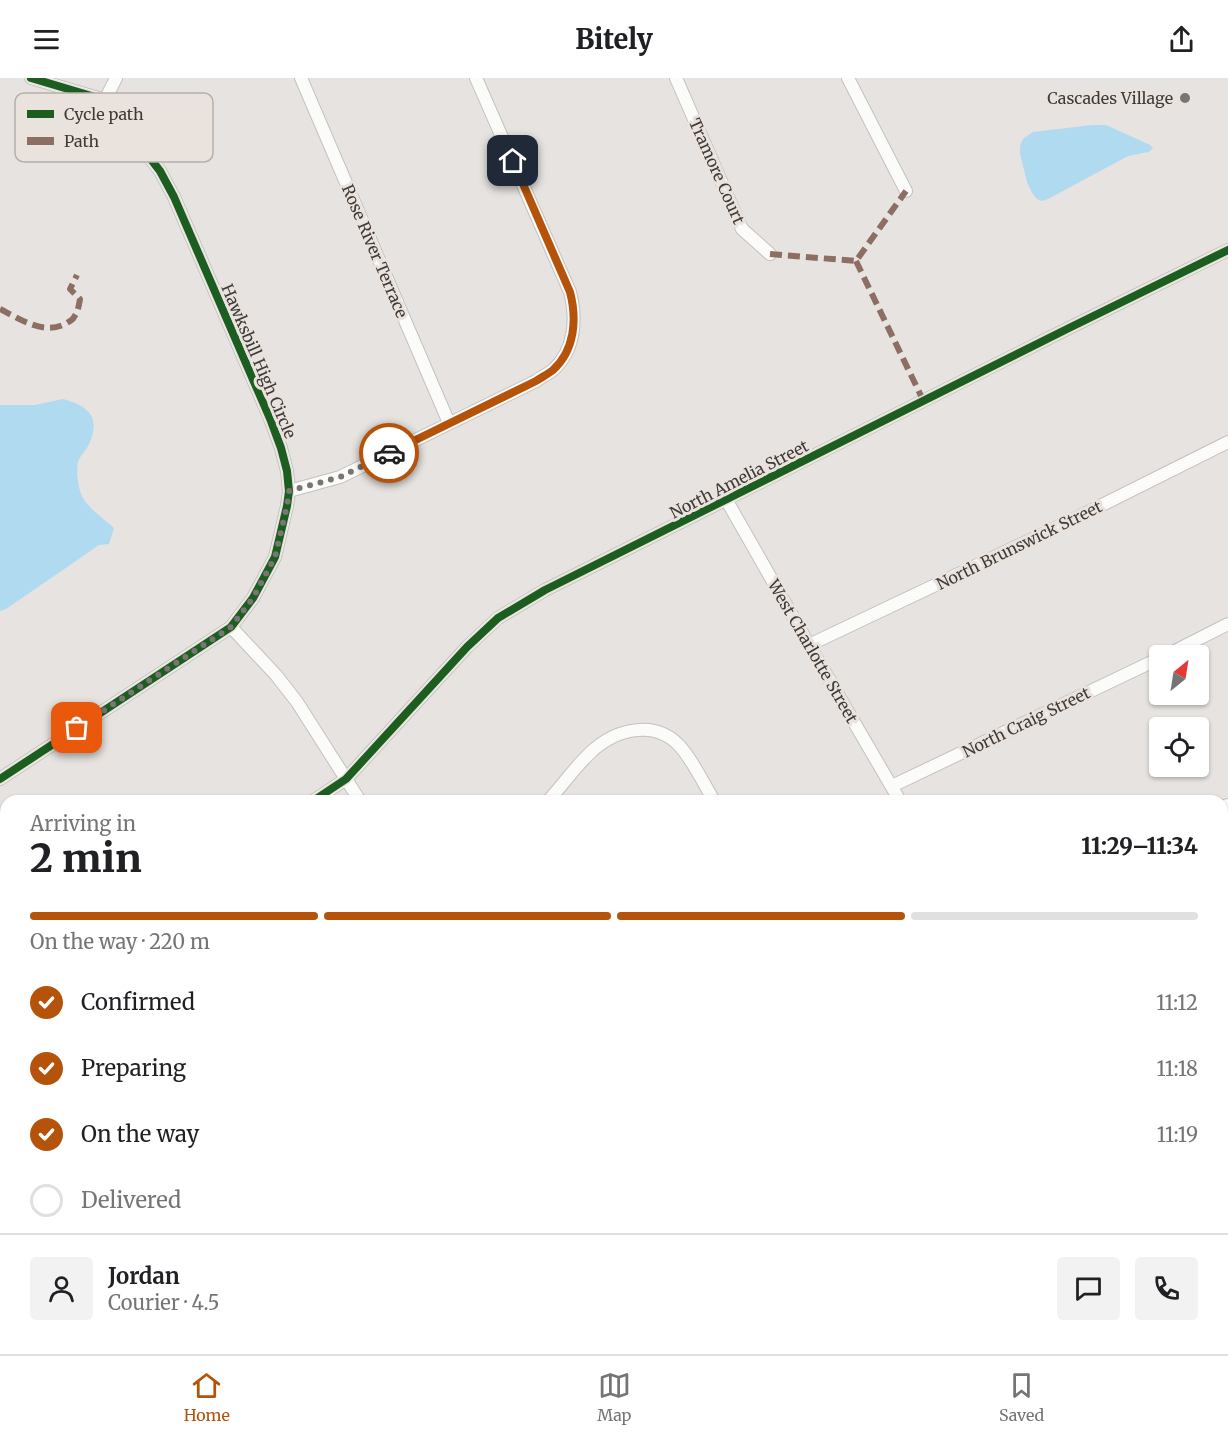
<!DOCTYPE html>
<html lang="en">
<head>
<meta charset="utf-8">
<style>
	body { margin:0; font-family:Merriweather,serif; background:#f2f2f2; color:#202124; height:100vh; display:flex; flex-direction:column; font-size:22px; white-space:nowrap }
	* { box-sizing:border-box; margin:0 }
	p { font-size:20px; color:#757577 }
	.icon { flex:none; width:33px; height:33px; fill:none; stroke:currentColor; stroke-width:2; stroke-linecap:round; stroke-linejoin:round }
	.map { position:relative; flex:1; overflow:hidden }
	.side { position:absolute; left:0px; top:717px; width:1228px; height:560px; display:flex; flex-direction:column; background:#fff; border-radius:18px 18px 0 0; box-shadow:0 2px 4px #0004 }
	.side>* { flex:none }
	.needle { width:39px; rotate:30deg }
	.controls { position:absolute; left:1149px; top:567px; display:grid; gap:12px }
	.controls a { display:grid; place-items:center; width:60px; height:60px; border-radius:6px; background:#fff; box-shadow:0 2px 4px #0004; font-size:30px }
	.pin { position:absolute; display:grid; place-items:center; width:51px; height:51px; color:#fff; margin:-26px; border-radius:12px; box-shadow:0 3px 9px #0006 }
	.courier { position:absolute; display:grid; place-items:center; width:60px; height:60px; margin:-30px; border:4px solid #b45309; border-radius:50%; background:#fff; color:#222; box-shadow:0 2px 8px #0007 }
	.headline em { font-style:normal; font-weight:800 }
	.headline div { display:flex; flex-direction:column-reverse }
	.headline { display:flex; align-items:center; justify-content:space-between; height:102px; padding:0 30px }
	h1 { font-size:39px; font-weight:800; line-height:45px }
	.bar { display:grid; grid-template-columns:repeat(4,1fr); gap:9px 6px; align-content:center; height:72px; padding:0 30px }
	.bar i { height:8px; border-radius:4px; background:#e0e0e0 }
	.bar .active { background:#b45309 }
	.bar p { grid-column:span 4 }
	.line { display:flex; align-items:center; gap:15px; padding:0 30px; border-top:2px solid #e0e0e0 }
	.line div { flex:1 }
	.round { display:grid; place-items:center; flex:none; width:63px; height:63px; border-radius:6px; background:#f2f2f2 }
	ol { padding:0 30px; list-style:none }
	li { display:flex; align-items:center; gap:18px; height:66px }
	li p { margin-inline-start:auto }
	li .icon { padding:6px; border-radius:50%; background:#b45309; color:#fff; stroke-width:4 }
	li:last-child { color:#757577 }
	li i { width:33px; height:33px; border:3px solid #e0e0e0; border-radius:50% }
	header { display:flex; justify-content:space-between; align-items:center; height:78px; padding:0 30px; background:#fff; font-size:27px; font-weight:800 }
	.menu { display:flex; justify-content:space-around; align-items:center; height:84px; border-top:2px solid #e0e0e0; background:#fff; font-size:16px; color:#757577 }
	.menu a { display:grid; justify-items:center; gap:3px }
	.menu .active { color:#b45309 }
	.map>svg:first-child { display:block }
	.forest { fill:#e8b895 }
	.water { fill:#b0daef }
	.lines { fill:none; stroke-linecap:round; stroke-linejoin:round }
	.street-casing { stroke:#c4c1bf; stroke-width:14 }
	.secondary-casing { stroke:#c4c1bf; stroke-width:18 }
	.primary-casing { stroke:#c4c1bf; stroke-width:20 }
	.street { stroke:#fbfbfa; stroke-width:12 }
	.secondary { stroke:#fbfbfa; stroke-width:16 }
	.primary { stroke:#fbfbfa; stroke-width:18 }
	.quiet { stroke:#8d6e63; stroke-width:6; stroke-dasharray:12 6; stroke-linecap:butt }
	.cycleway-casing { stroke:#e9e2dd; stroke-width:11 }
	.cycleway { stroke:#1b5e20; stroke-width:8 }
	.done { stroke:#787573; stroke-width:6; stroke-dasharray:0 10.8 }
	.route { stroke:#b45309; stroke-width:8 }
	.poi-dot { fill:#787573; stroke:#e9e2dd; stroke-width:2 }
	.labels { text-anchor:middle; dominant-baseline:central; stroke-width:6; stroke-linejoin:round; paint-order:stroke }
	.poi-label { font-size:16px; fill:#3d3a38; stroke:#e9e2dd; text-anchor:end }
	.street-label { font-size:16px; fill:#3d3a38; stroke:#e9e2dd }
	.key { fill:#e9e2dd; stroke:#b5b0ac; stroke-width:1.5 }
	.key-label { font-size:16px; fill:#3d3a38 }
</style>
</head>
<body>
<header><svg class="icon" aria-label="menu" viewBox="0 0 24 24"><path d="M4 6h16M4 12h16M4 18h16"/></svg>Bitely<svg class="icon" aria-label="share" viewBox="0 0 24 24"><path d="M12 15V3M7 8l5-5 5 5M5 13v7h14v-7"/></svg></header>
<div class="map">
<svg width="1228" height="1276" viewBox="0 0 1228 1276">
	<rect width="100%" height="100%" fill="#e6e3e0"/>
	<polygon class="forest" points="1010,1271 1093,1271 1100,1276 1013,1276"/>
	<g class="water">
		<polygon points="1092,47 1106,47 1150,67 1153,70 1149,74 1128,78 1048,121 1042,123 1037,121 1032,115 1027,104 1020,76 1020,68 1023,61 1033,54"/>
		<path d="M63 321C89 328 102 340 88 368 85 373 80 378 78 384 76 393 78 407 81 416 85 428 104 441 114 450L109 466 99 467 19 522 6 531 0 533V327H35Z"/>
	</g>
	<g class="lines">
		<defs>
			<g id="street">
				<polyline points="301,0 449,345"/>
				<polyline points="676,0 742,151 770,176"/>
				<polyline points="848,0 906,113"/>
				<polyline points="105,22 116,0"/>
				<path d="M289 413 340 399 536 303C541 299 548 296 553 292 575 272 577 241 570 214L476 0"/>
				<polyline points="727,423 809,567 900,723"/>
				<polyline points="231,549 276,597 297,624 360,723"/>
				<polyline points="809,567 1068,444 1228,364"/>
				<polyline points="1165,578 1228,546"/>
				<polyline points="0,701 231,549 253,520 275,479 287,428 289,413 287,393 281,370 271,343 174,119 160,93 105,22 31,0"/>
				<polyline points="892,708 1160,580"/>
				<polyline points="313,723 346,701 467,569 498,540 545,512 1069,250 1228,172"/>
				<path d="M548 723C562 708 575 689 590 675 616 650 658 640 683 672 695 687 704 706 714 723"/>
				<polyline points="1222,729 1228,727"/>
				<polyline points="1222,831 1228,828"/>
				<polyline points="0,926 6,922"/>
				<polyline points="1222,1011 1228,1008"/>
				<polyline points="0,1141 6,1150"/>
				<polyline points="0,1204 6,1201"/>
				<polyline points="1222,1233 1228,1235"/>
				<polyline points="64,1276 74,1270"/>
				<polyline points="455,1276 471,1270"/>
			</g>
			<polyline id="secondary" points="818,1270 820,1276"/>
			<g id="primary">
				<polyline points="1222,759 1228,756"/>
				<polyline points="1222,801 1228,799"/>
				<polyline points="0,1237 6,1233"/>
				<polyline points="7,1276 17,1270"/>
			</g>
		</defs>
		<use href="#street" class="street-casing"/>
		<use href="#secondary" class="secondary-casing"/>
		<use href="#primary" class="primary-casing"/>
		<use href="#street" class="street"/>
		<use href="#secondary" class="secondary"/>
		<use href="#primary" class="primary"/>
		<g class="quiet">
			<polyline points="770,176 856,183 906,113"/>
			<polyline points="856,183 924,324"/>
			<path d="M0 231C20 241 44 258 67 245 70 243 73 242 74 239 78 234 79 227 80 221L70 211 77 197"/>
		</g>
		<defs>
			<g id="cycleway">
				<polyline points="0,701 231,549 253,520 275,479 287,428 289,413 287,393 281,370 271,343 174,119 160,93 105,22 31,0"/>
				<polyline points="313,723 346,701 467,569 498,540 545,512 1069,250 1228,172"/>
			</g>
		</defs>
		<use href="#cycleway" class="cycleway-casing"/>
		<use href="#cycleway" class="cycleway"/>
	</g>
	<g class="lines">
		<polyline class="done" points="77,650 231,549 253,520 275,479 287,428 289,413 340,399 389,375"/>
		<path class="route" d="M389 375 536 303C542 299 548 296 553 292 575 272 577 241 570 214L513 83"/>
	</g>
	<circle class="poi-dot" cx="1185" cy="20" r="6"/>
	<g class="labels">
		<g class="poi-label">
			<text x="1173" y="20">Cascades Village</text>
		</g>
		<g class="street-label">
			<text transform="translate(717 93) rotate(66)">Tramore Court</text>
			<text transform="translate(375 173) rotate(67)">Rose River Terrace</text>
			<text transform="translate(259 283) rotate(67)">Hawksbill High Circle</text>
			<text transform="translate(739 401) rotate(-27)">North Amelia Street</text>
			<text transform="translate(1019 467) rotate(-26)">North Brunswick Street</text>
			<text transform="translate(813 573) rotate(60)">West Charlotte Street</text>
			<text transform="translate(1026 644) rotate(-26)">North Craig Street</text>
		</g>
	</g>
	<rect x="15" y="15" width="198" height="69" rx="9" class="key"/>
	<rect x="27" y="32" width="27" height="8" fill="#1b5e20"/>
	<rect x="27" y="59" width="27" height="8" fill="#8d6e63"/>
	<g class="key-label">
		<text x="64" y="42">Cycle path</text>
		<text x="64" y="69">Path</text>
	</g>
</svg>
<div class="controls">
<a><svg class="needle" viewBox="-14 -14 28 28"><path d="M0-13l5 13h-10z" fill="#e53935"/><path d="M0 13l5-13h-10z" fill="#757577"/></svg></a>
<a><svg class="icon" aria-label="locate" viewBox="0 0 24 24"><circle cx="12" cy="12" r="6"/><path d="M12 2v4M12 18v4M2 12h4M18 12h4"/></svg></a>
</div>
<div class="pin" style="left:77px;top:650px;background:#ea580c"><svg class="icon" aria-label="bag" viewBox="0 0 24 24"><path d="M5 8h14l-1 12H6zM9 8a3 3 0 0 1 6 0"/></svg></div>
<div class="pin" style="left:513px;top:83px;background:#1f2937"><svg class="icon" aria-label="home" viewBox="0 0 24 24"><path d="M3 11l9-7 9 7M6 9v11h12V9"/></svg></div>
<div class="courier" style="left:389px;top:375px"><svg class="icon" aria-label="car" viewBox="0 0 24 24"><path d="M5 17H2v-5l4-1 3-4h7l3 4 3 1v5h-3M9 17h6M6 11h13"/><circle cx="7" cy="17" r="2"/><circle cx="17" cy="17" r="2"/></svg></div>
<section class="side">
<div class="headline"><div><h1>2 min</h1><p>Arriving in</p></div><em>11:29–11:34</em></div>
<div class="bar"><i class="active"></i><i class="active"></i><i class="active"></i><i></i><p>On the way · 220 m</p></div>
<ol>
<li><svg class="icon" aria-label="check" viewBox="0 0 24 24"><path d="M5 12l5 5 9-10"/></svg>Confirmed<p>11:12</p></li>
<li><svg class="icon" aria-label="check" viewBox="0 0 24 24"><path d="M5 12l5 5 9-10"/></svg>Preparing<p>11:18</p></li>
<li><svg class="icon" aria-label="check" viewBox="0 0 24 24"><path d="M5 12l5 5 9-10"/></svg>On the way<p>11:19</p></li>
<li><i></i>Delivered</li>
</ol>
<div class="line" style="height:108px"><a class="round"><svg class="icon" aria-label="person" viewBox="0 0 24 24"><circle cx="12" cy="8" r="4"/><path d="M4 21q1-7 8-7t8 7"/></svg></a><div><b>Jordan</b><p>Courier · 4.5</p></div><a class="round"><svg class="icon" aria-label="chat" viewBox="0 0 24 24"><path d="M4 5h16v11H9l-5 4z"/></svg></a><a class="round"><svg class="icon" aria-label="phone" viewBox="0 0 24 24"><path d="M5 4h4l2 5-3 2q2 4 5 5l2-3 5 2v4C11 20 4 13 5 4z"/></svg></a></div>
</section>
</div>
<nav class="menu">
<a class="active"><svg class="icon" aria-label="home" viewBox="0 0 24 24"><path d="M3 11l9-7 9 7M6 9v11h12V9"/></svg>Home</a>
<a><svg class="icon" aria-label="map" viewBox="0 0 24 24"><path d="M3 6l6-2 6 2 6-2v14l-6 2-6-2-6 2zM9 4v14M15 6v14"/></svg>Map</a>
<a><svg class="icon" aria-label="saved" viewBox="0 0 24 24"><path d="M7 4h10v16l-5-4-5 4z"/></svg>Saved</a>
</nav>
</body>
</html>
